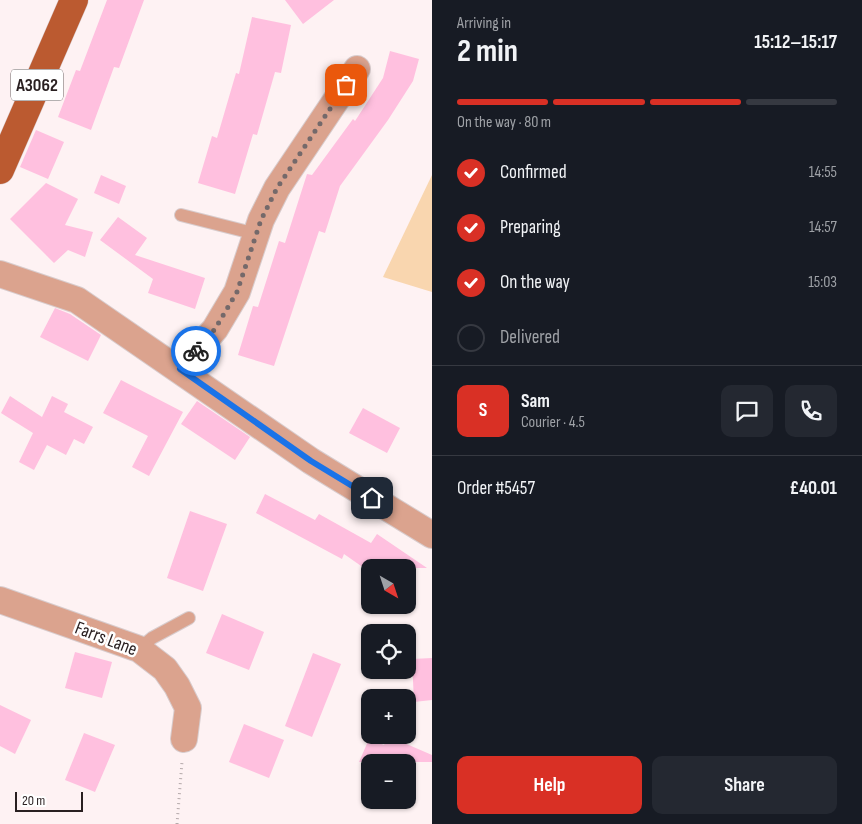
<!DOCTYPE html>
<html lang="en">
<head>
<meta charset="utf-8">
<style>
	body { margin:0; font-family:"Sofia Sans Condensed",sans-serif; background:#242831; color:#f1f3f6; height:100vh; display:flex; flex-direction:column; font-size:19px; white-space:nowrap }
	* { box-sizing:border-box; margin:0 }
	p { font-size:16px; color:#9ea1a6 }
	.icon { flex:none; width:28px; height:28px; fill:none; stroke:currentColor; stroke-width:2; stroke-linecap:round; stroke-linejoin:round }
	.map { position:relative; flex:1; overflow:hidden }
	.sheet { display:flex; flex-direction:column; background:#171b24; width:430px }
	.sheet>* { flex:none }
	.needle { width:32px; rotate:141deg }
	.buttons { position:absolute; left:361px; top:559px; display:grid; gap:10px }
	.buttons a { display:grid; place-items:center; width:55px; height:55px; border-radius:10px; background:#171b24; box-shadow:0 1px 4px #0004; font-size:25px }
	.scale { position:absolute; left:15px; bottom:12px; width:68px; box-sizing:border-box; padding-left:5px; border:2px solid #291f20; border-top:0; font-size:14px; line-height:18px; white-space:nowrap; color:#291f20; -webkit-text-stroke:4px #fff; paint-order:stroke }
	.pin { position:absolute; display:grid; place-items:center; width:42px; height:42px; color:#fff; margin:-21px; border-radius:10px; box-shadow:0 2px 8px #0006 }
	.courier { position:absolute; display:grid; place-items:center; width:50px; height:50px; margin:-25px; border:4px solid #1a73e8; border-radius:50%; background:#fff; color:#222; box-shadow:0 1px 6px #0007 }
	.headline em { font-style:normal; font-weight:700 }
	.headline div { display:flex; flex-direction:column-reverse }
	.headline { display:flex; align-items:center; justify-content:space-between; height:85px; padding:0 25px }
	h1 { font-size:32px; font-weight:700; line-height:38px }
	.bar { display:grid; grid-template-columns:repeat(4,1fr); gap:8px 5px; align-content:center; height:60px; padding:0 25px }
	.bar i { height:6px; border-radius:4px; background:#363941 }
	.bar .active { background:#d93025 }
	.bar p { grid-column:span 4 }
	.line { display:flex; align-items:center; gap:12px; padding:0 25px; border-top:1px solid #363941 }
	.line div { flex:1 }
	.round { display:grid; place-items:center; flex:none; width:52px; height:52px; border-radius:10px; background:#242831 }
	ol { padding:0 25px; list-style:none }
	li { display:flex; align-items:center; gap:15px; height:55px }
	li p { margin-inline-start:auto }
	li .icon { padding:5px; border-radius:50%; background:#d93025; color:#fff; stroke-width:4 }
	li:last-child { color:#9ea1a6 }
	li i { width:28px; height:28px; border:2px solid #363941; border-radius:50% }
	.button { display:flex; gap:10px; margin-top:auto; padding:10px 25px }
	.button a { flex:1; height:58px; border-radius:10px; background:#d93025; color:#fff; font-size:20px; font-weight:700; line-height:58px; text-align:center }
	.button a+a { background:#242831; color:#f1f3f6 }
	main { display:flex; flex:1; min-height:0 }
	.map>svg:first-child { display:block }
	.green { fill:#f9d6af }
	.building { fill:#ffc0df }
	.lines { fill:none; stroke-linecap:round; stroke-linejoin:round }
	.lane-casing { stroke:#d8cccd; stroke-width:14 }
	.street-casing { stroke:#d8cccd; stroke-width:28 }
	.primary-casing { stroke:#d8cccd; stroke-width:29 }
	.path { stroke:#b5aaab; stroke-width:3; stroke-dasharray:1 4; stroke-linecap:butt }
	.lane { stroke:#dba38e; stroke-width:12 }
	.street { stroke:#dba38e; stroke-width:26 }
	.primary { stroke:#bb5a30; stroke-width:28 }
	.done { stroke:#74696a; stroke-width:5; stroke-dasharray:0 9 }
	.route { stroke:#1a73e8; stroke-width:6 }
	.labels { text-anchor:middle; dominant-baseline:central; stroke-width:5; stroke-linejoin:round; paint-order:stroke }
	.shield { fill:#fff; stroke:#696263; stroke-width:1 }
	.shield-label { font-size:18px; font-weight:bold; fill:#291f20 }
	.street-label { font-size:19px; fill:#291f20; stroke:#fff }
</style>
</head>
<body>
<main>
<div class="map">
<svg width="432" height="824" viewBox="0 0 432 824">
	<rect width="100%" height="100%" fill="#fef2f3"/>
	<polygon class="green" points="432,175 432,292 383,277"/>
	<g class="building">
		<polygon points="107,0 144,0 119,68 114,67 91,130 58,117 76,70 80,71"/>
		<polygon points="285,0 334,0 303,24"/>
		<polygon points="252,17 291,25 281,73 275,72 257,135 253,134 235,194 198,183 212,136 217,138 236,73 239,74"/>
		<polygon points="390,51 419,59 413,81 388,120 340,186 325,233 319,231 274,366 238,355 253,306 258,307 279,241 285,243 307,174 312,175 353,119 355,121 383,78"/>
		<polygon points="36,130 64,142 48,179 20,167"/>
		<polygon points="101,175 126,186 119,204 94,193"/>
		<polygon points="46,183 78,199 65,225 93,232 85,257 68,250 54,263 10,219"/>
		<polygon points="118,217 147,238 135,255 205,278 195,309 148,293 153,279 100,240"/>
		<polygon points="55,308 70,314 101,335 88,361 40,337"/>
		<polygon points="121,380 183,412 149,476 132,467 148,436 103,413"/>
		<polygon points="10,396 42,417 52,396 68,404 64,412 93,427 84,444 74,439 66,455 47,445 34,470 19,462 33,433 1,413"/>
		<polygon points="197,401 250,437 235,460 181,424"/>
		<polygon points="363,408 400,428 387,453 349,433"/>
		<polygon points="265,494 315,520 319,514 371,543 377,534 427,568 364,568 344,554 342,559 256,513"/>
		<polygon points="190,511 227,524 203,591 167,578"/>
		<polygon points="222,614 264,632 249,670 206,653"/>
		<polygon points="75,652 112,662 102,698 65,688"/>
		<polygon points="313,653 341,664 312,737 285,726"/>
		<polygon points="432,658 432,700 414,702 412,659"/>
		<polygon points="0,705 31,720 15,754 0,746"/>
		<polygon points="244,724 284,740 269,778 229,762"/>
		<polygon points="84,733 115,745 95,792 65,780"/>
		<polygon points="388,736 432,755 432,762 359,762 369,739 384,745"/>
	</g>
	<g class="lines">
		<defs>
			<g id="lane">
				<polyline points="181,215 256,234"/>
				<polyline points="139,649 152,638 189,618"/>
			</g>
			<g id="street">
				<polyline points="0,274 77,300 311,461 432,535"/>
				<polyline points="180,369 215,329 237,292 261,220 277,188 357,69"/>
				<polyline points="0,600 139,649 165,669 177,686 188,708 184,739"/>
			</g>
			<polyline id="primary" points="0,170 74,0"/>
		</defs>
		<use href="#lane" class="lane-casing"/>
		<use href="#street" class="street-casing"/>
		<use href="#primary" class="primary-casing"/>
		<polyline class="path" points="177,824 182,762"/>
		<use href="#lane" class="lane"/>
		<use href="#street" class="street"/>
		<use href="#primary" class="primary"/>
	</g>
	<g class="lines">
		<polyline class="done" points="196,351 215,329 237,292 261,220 277,188 346,85"/>
		<polyline class="route" points="196,351 180,369 311,461 372,498"/>
	</g>
	<g class="labels">
		<rect class="shield" x="11" y="69.5" width="52" height="31" rx="4"/>
		<g class="shield-label">
			<text x="37" y="85">A3062</text>
		</g>
		<g class="street-label">
			<text transform="translate(106 639) rotate(21)">Farrs Lane</text>
		</g>
	</g>
</svg>
<div class="buttons">
<a><svg class="needle" viewBox="-14 -14 28 28"><path d="M0-13l5 13h-10z" fill="#e53935"/><path d="M0 13l5-13h-10z" fill="#9ea1a6"/></svg></a>
<a><svg class="icon" aria-label="locate" viewBox="0 0 24 24"><circle cx="12" cy="12" r="6"/><path d="M12 2v4M12 18v4M2 12h4M18 12h4"/></svg></a>
<a>+</a>
<a>−</a>
</div>
<div class="scale">20 m</div>
<div class="pin" style="left:346px;top:85px;background:#ea580c"><svg class="icon" aria-label="bag" viewBox="0 0 24 24"><path d="M5 8h14l-1 12H6zM9 8a3 3 0 0 1 6 0"/></svg></div>
<div class="pin" style="left:372px;top:498px;background:#1f2937"><svg class="icon" aria-label="home" viewBox="0 0 24 24"><path d="M3 11l9-7 9 7M6 9v11h12V9"/></svg></div>
<div class="courier" style="left:196px;top:351px"><svg class="icon" aria-label="bike" viewBox="0 0 24 24"><circle cx="6" cy="16" r="4"/><circle cx="18" cy="16" r="4"/><path d="M6 16l4-8h5l3 8M10 8l3 8H6M13 5h3"/></svg></div>
</div>
<section class="sheet">
<div class="headline"><div><h1>2 min</h1><p>Arriving in</p></div><em>15:12–15:17</em></div>
<div class="bar"><i class="active"></i><i class="active"></i><i class="active"></i><i></i><p>On the way · 80 m</p></div>
<ol>
<li><svg class="icon" aria-label="check" viewBox="0 0 24 24"><path d="M5 12l5 5 9-10"/></svg>Confirmed<p>14:55</p></li>
<li><svg class="icon" aria-label="check" viewBox="0 0 24 24"><path d="M5 12l5 5 9-10"/></svg>Preparing<p>14:57</p></li>
<li><svg class="icon" aria-label="check" viewBox="0 0 24 24"><path d="M5 12l5 5 9-10"/></svg>On the way<p>15:03</p></li>
<li><i></i>Delivered</li>
</ol>
<div class="line" style="height:90px"><b class="round" style="background:#d93025;color:#fff">S</b><div><b>Sam</b><p>Courier · 4.5</p></div><a class="round"><svg class="icon" aria-label="chat" viewBox="0 0 24 24"><path d="M4 5h16v11H9l-5 4z"/></svg></a><a class="round"><svg class="icon" aria-label="phone" viewBox="0 0 24 24"><path d="M5 4h4l2 5-3 2q2 4 5 5l2-3 5 2v4C11 20 4 13 5 4z"/></svg></a></div>
<div class="line" style="height:65px"><div>Order #5457</div><b>£40.01</b></div>
<div class="button"><a>Help</a><a>Share</a></div>
</section>
</main>
</body>
</html>
